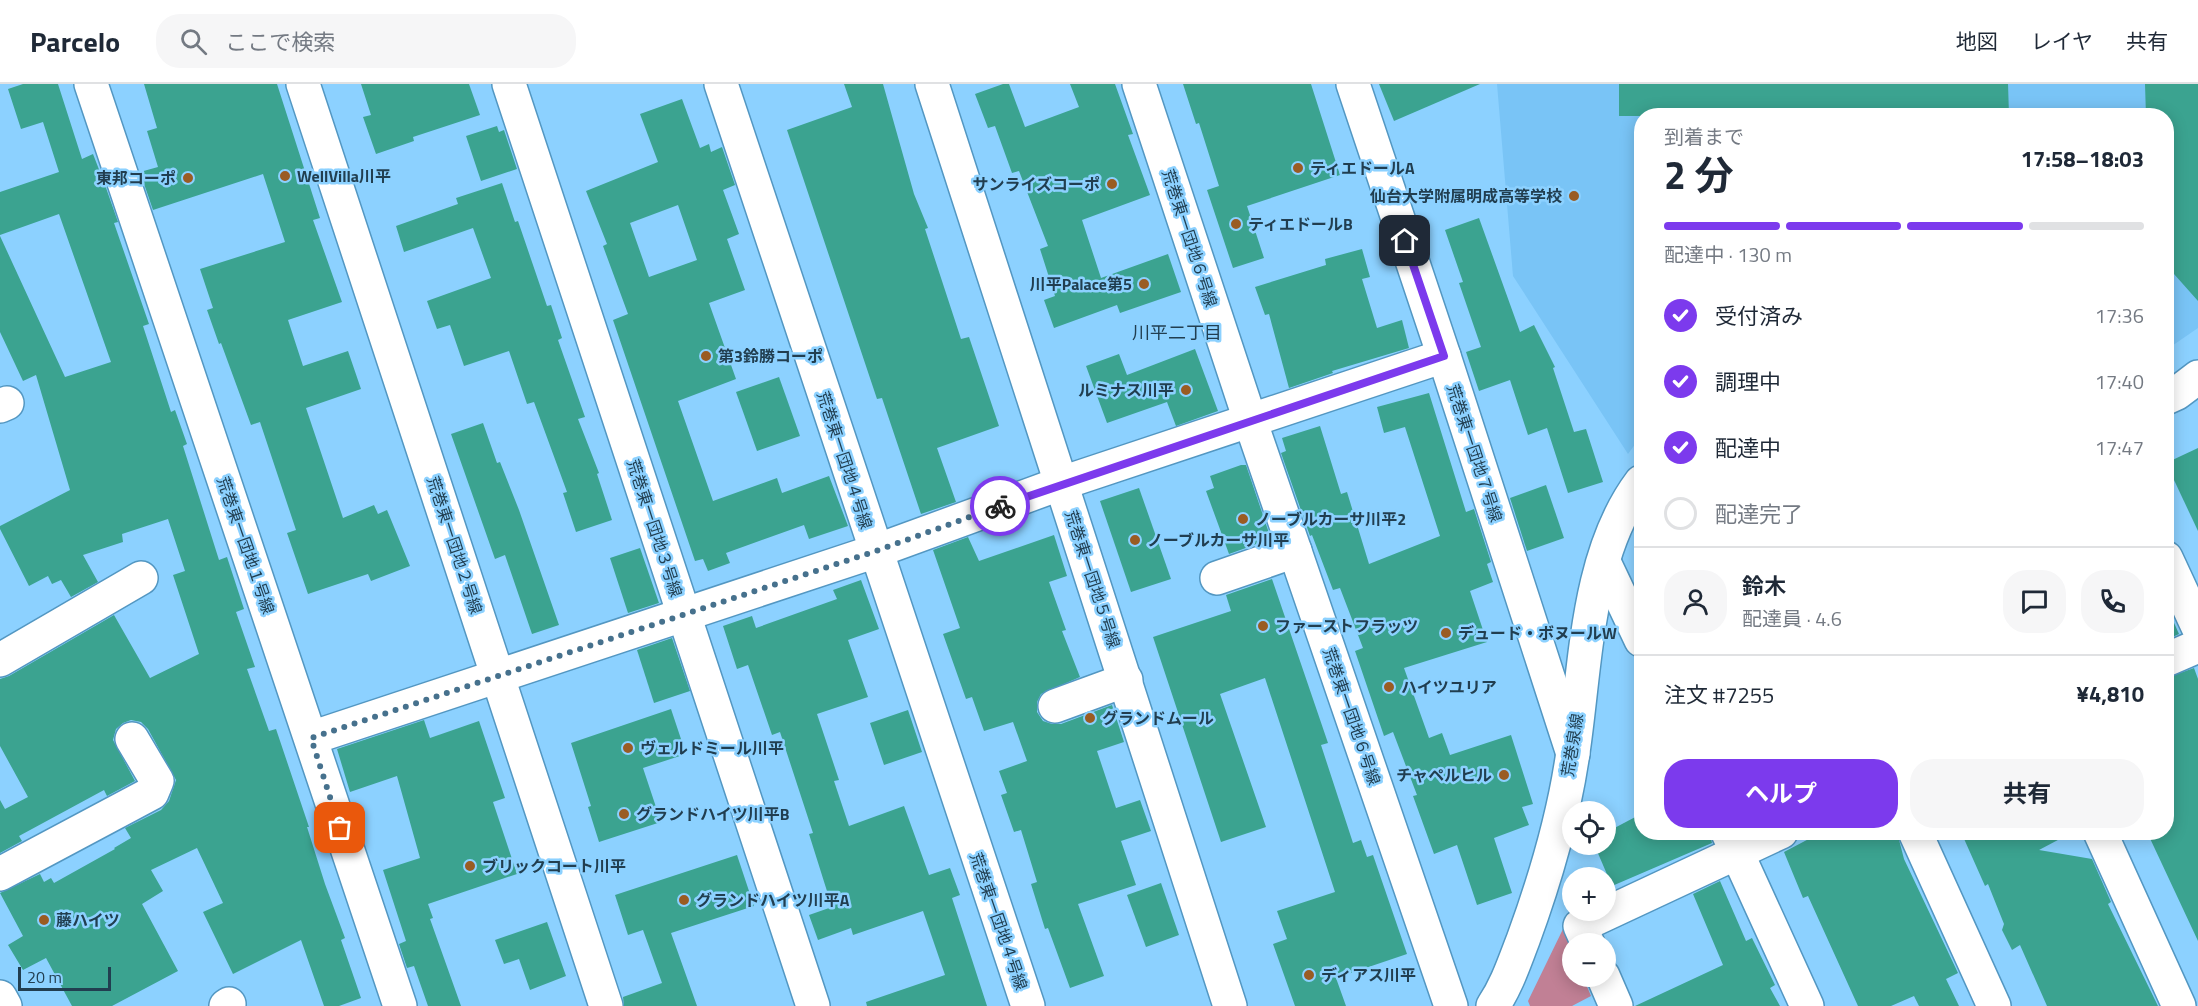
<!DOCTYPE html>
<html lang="ja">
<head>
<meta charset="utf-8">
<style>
	body { margin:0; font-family:"Titillium Web","Noto Sans JP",sans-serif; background:#f6f6f7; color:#1f2937; height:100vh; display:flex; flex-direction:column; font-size:22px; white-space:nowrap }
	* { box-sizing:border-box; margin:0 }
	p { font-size:20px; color:#747a83 }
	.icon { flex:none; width:33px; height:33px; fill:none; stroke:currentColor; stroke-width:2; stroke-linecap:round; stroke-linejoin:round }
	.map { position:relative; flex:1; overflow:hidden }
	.drawer { position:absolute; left:1634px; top:24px; width:540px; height:732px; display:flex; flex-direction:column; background:#fff; border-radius:24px; box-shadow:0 3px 15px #0003 }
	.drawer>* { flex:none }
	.tools { position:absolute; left:1562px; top:717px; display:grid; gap:12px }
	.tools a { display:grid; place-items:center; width:54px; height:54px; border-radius:50%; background:#fff; box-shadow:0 3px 15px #0003; font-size:30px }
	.scale { position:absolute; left:18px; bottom:15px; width:93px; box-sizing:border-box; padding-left:6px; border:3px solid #213e50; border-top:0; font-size:16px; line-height:21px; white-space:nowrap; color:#213e50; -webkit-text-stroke:4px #8cd1ff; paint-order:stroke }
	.pin { position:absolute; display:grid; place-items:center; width:51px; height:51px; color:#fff; margin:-26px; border-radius:12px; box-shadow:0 3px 9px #0006 }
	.courier { position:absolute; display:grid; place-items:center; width:60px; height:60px; margin:-30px; border:4px solid #7c3aed; border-radius:50%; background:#fff; color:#222; box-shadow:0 2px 8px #0007 }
	.overview em { font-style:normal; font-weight:700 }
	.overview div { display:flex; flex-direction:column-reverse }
	.overview { display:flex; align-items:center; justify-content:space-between; height:102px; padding:0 30px }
	h1 { font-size:39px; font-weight:700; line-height:45px }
	.bar { display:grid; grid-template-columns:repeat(4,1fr); gap:9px 6px; align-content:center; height:72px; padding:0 30px }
	.bar i { height:8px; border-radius:4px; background:#e0e1e3 }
	.bar .selected { background:#7c3aed }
	.bar p { grid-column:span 4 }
	.line { display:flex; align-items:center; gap:15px; padding:0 30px; border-top:2px solid #e0e1e3 }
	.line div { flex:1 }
	.round { display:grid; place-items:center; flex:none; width:63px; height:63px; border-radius:24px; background:#f6f6f7 }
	ol { padding:0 30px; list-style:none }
	li { display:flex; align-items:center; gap:18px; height:66px }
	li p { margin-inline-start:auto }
	li .icon { padding:6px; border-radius:50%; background:#7c3aed; color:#fff; stroke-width:4 }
	li:last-child { color:#747a83 }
	li i { width:33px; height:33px; border:3px solid #e0e1e3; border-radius:50% }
	.primary-button { display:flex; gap:12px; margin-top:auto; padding:12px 30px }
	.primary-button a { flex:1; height:69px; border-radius:24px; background:#7c3aed; color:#fff; font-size:24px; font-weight:700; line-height:69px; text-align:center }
	.primary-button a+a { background:#f6f6f7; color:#1f2937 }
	header { display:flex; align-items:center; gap:36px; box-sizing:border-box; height:84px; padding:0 30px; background:#fff; border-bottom:2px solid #e0e1e3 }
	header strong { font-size:28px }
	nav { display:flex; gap:33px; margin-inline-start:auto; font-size:21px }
	.search { width:420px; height:54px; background:#f6f6f7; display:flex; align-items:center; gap:15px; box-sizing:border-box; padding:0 21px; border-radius:24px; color:#747a83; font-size:22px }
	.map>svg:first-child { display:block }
	.built { fill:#79c4f6 }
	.green { fill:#c18095 }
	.building { fill:#3ba390; fill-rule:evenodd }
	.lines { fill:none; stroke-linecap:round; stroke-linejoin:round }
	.minor-casing { stroke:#5397c2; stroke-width:36 }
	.minor { stroke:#fff; stroke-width:33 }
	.done { stroke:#46718d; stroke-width:6; stroke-dasharray:0 10.8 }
	.route { stroke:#7c3aed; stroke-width:8 }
	.poi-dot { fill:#9a5c23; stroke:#8cd1ff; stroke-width:2 }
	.labels { text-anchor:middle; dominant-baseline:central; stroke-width:5; stroke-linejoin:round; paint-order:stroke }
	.poi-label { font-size:16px; font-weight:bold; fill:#213e50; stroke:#8cd1ff; text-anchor:start }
	.street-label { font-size:16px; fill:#213e50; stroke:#8cd1ff }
	.neighbourhood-label { font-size:18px; fill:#213e50; stroke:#8cd1ff }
</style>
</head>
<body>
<header>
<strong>Parcelo</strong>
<div class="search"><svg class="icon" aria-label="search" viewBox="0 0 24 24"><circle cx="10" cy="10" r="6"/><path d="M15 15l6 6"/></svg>ここで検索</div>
<nav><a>地図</a><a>レイヤ</a><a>共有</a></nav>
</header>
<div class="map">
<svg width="2198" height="922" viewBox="0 0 2198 922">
	<rect width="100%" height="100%" fill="#8cd1ff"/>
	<polygon class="built" points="1497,0 2198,0 2198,244 2166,266 2166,32 1641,32 1641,352 1628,370 1513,192"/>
	<polygon class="green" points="1563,845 1572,867 1572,892 1583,893 1591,912 1572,922 1530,922 1528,917"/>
	<g class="building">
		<polygon points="23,0 58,0 82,75 93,70 105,101 118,138 114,139 149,240 143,242 171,328 175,326 187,360 183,362 219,476 227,473 244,525 236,528 255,583 247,585 269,647 276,645 309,743 307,743 325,800 345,854 341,856 361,914 339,922 324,922 301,856 233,890 203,828 223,819 197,764 151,786 163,807 142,820 178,887 112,922 72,922 46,874 23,886 8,861 23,852 0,809 40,790 44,798 51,794 54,799 115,765 114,764 131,754 125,744 161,726 169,717 176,696 148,645 141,638 131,636 123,639 116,645 113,656 135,697 107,712 104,706 19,752 22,757 0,769 0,716 5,725 28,713 0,662 0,595 9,592 114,531 150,594 199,570 173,491 185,487 168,435 122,450 123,458 83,471 98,498 71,513 61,496 52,500 48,492 29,502 0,445 0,442 70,406 36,291 23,297 0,248 0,152 65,293 111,278 59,130 0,151 0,108 59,88 43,38 21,45 8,5"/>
		<polygon points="144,0 277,0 320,134 313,136 342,218 288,236 303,282 348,267 361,305 306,324 343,434 374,421 378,430 387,426 410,482 371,497 368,490 308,510 287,449 296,446 260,338 251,341 221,259 219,260 207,226 213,224 200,185 285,158 263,90 153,126 140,88 158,83 147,47 157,44"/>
		<polygon points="361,0 469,0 480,31 413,53 414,57 376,70 363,33 371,31"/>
		<polygon points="844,0 883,0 914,110 928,144 925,145 961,255 969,253 999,342 937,364 956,418 921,430 882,314 877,315 787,46 852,23"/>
		<polygon points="1003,0 1009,0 1025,43 1079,23 1070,0 1115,0 1133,50 1128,51 1150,111 1082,136 1101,194 1168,170 1181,208 1120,229 1117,221 1054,244 1044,216 1055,212 1040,165 1048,162 1019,87 1012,89 995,42 988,44 975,10"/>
		<polygon points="1183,0 1311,0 1340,91 1247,122 1264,174 1233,184 1207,106 1219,102 1199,39 1196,40"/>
		<polygon points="1379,0 1480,0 1394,37"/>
		<polygon points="1619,0 2008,0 2009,32 1619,32"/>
		<polygon points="2145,0 2198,0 2198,217 2166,181 2166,32 2146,32"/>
		<path d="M682 15 700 64 709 60 711 68 722 63 735 101 723 106 739 150 727 155 745 206 709 219 736 295 678 317 713 417 777 394 782 409 829 392 848 442 809 455 804 441 726 469 730 479 708 487 703 475 695 477 613 236 628 230 603 162 607 160 586 107 658 78 640 30ZM678 121 697 176 649 193 630 139Z"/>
		<polygon points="497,42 499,48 504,46 517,85 481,97 466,52"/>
		<polygon points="502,99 515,138 518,137 547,222 551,221 562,254 558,256 585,333 578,335 599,389 597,390 612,436 576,448 563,409 567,408 534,318 527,320 509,267 464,282 450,241 437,245 427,217 491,194 473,144 404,168 396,142 458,120 456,114"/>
		<polygon points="1479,134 1520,248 1534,241 1555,283 1553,284 1574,348 1586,345 1603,398 1568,409 1547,344 1528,351 1510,296 1479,307 1466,268 1481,263 1459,199 1463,198 1445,146"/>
		<polygon points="1362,165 1370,193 1362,195 1377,244 1402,236 1409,264 1332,287 1333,289 1289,304 1269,230 1265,231 1255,203 1326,181 1325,175"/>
		<polygon points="1195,265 1218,327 1176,342 1167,318 1107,339 1086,282 1119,270 1127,291"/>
		<polygon points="779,293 800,352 757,367 736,308"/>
		<polygon points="1429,309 1466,428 1474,425 1491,478 1487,480 1493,498 1470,507 1487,558 1404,584 1429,654 1442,649 1450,671 1511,651 1533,720 1522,723 1529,741 1494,754 1512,809 1477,821 1457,761 1434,770 1413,712 1417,711 1393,648 1384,652 1355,567 1363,564 1340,504 1333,506 1312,451 1310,452 1281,369 1286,367 1282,354 1320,342 1341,410 1347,408 1369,480 1440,452 1405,343 1384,349 1377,323"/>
		<polygon points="483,339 497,379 500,378 519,426 559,541 532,550 505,471 495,475 451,350"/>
		<polygon points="2198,364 2198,447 2166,379"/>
		<polygon points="1241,381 1246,381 1271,455 1229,470 1206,407 1214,404 1210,392"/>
		<polygon points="1546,401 1564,454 1527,467 1510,414"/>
		<polygon points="1139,404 1171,495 1131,508 1100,417"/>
		<polygon points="1054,451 1067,492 1049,498 1066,546 1062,547 1080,593 1041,610 1037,618 1037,628 1043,637 1052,640 1061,640 1112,621 1124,658 1097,667 1116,724 1140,716 1151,747 1121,757 1136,801 1078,820 1104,892 1070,904 1048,844 1045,845 1031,800 1037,798 1021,746 1014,748 1001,711 1007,709 999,687 1027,677 1013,638 984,647 972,613 966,615 943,550 960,544 933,466 968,453 979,477"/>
		<polygon points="640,464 659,519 628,529 610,474"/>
		<polygon points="1272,495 1328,659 1321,661 1353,759 1361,756 1367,773 1373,771 1407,870 1336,894 1346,922 1295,922 1273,860 1287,855 1277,827 1335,808 1265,594 1220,610 1266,743 1221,758 1153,553 1231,527 1226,511"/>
		<polygon points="861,496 879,545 848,556 868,613 817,630 839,696 834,697 849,742 904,722 929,791 950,784 960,811 952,814 987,922 867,922 866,918 945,891 923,827 853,851 851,844 818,856 809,831 832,823 809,750 813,749 780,648 772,651 748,581 737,585 723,542 752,532 756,544 837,515 833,506"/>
		<polygon points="2166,521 2179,550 2166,556"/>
		<polygon points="672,554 690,607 654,619 637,566"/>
		<polygon points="2194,584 2198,595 2198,857 2147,748 2166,748 2166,594"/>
		<polygon points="671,625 686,670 643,684 661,738 599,758 588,723 591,722 571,659"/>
		<polygon points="908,626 922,668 884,681 870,639"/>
		<polygon points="424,636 430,654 479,637 505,714 493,718 517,790 428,820 433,834 430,835 461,922 428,922 414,882 407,884 399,860 406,857 383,786 420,774 397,692 350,708 337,665"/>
		<polygon points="1641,730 1641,748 1709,748 1712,759 1612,802 1594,760 1605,760 1605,749"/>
		<polygon points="1822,748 1897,748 1904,775 1958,889 1946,895 1959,922 1919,922 1914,912 1891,922 1858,922 1808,812 1803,814 1784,768"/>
		<polygon points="1961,748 2073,748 2039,766 2092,775 2111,818 2108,820 2158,922 2047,922 2020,861 2012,866 2002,846 2004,840 1988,800 1985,802"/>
		<polygon points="737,771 754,822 671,849 697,922 624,922 623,913 662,899 643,846 628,851 615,811"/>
		<polygon points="1720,797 1746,857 1752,854 1775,901 1770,904 1780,922 1635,922 1723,881 1693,810"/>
		<polygon points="1161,799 1179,851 1146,863 1127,811"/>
		<polygon points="547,838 566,892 530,906 519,875 504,880 495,856"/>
	</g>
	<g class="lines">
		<defs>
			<g id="minor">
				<polyline points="91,0 400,922"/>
				<polyline points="303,0 606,922"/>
				<polyline points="509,0 813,922"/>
				<polyline points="721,0 1028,922"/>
				<polyline points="932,0 1230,922"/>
				<polyline points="1139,0 1250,336 1451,922"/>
				<polyline points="1353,0 1444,272 1573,670"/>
				<polyline points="2166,314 2177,309 2198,293"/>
				<polyline points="0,322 7,319"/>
				<polyline points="2166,474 2198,543"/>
				<polyline points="1604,478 1641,556"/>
				<polyline points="1217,494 1295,467"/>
				<polyline points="0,576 141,494"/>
				<polyline points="2166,576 2198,562"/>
				<polyline points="1055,622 1126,596"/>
				<polyline points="311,654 876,467 1062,399 1444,272"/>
				<polyline points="1915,748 1994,922"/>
				<polyline points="2100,748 2179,922"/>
				<polyline points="1728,749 1807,922"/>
				<polyline points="0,790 152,709 157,697 132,655"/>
				<polyline points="1588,860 1580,842 1781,748"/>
				<polyline points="1603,892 1616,922"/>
				<polyline points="0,913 5,922"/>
				<polyline points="226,922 229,920"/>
				<path d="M1493 922C1507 901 1514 879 1523 856 1545 796 1564 732 1573 668 1586 581 1586 471 1641 398"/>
			</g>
		</defs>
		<use href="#minor" class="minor-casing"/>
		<use href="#minor" class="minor"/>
	</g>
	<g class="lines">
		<polyline class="done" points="340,744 311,654 876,467 1000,422"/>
		<polyline class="route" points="1000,422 1444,272 1405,157"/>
	</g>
	<g class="poi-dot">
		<circle cx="1298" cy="84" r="6"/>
		<circle cx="285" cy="92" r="6"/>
		<circle cx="188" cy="94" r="6"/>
		<circle cx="1112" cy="100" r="6"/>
		<circle cx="1574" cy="112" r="6"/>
		<circle cx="1236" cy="140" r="6"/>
		<circle cx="1144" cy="200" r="6"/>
		<circle cx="706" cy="272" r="6"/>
		<circle cx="1186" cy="306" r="6"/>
		<circle cx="1243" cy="435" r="6"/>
		<circle cx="1135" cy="456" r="6"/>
		<circle cx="1263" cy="542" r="6"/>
		<circle cx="1446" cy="549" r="6"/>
		<circle cx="1389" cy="603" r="6"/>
		<circle cx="1090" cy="634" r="6"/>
		<circle cx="628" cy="664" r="6"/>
		<circle cx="1504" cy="691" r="6"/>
		<circle cx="624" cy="730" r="6"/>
		<circle cx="470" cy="782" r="6"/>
		<circle cx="684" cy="816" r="6"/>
		<circle cx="44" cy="836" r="6"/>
		<circle cx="1309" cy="891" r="6"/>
	</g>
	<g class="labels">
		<g class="poi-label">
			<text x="1310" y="84">ティエドールA</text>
			<text x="297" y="92">WellVilla川平</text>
			<text x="176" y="94" text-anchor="end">東邦コーポ</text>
			<text x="1100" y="100" text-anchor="end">サンライズコーポ</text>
			<text x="1562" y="112" text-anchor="end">仙台大学附属明成高等学校</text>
			<text x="1248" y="140">ティエドールB</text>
			<text x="1132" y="200" text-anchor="end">川平Palace第5</text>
			<text x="718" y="272">第3鈴勝コーポ</text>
			<text x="1174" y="306" text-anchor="end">ルミナス川平</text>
			<text x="1255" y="435">ノーブルカーサ川平2</text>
			<text x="1147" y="456">ノーブルカーサ川平</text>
			<text x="1275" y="542">ファーストフラッツ</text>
			<text x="1458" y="549">デュード・ボヌールW</text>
			<text x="1401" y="603">ハイツユリア</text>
			<text x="1102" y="634">グランドムール</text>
			<text x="640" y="664">ヴェルドミール川平</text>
			<text x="1492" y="691" text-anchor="end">チャペルヒル</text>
			<text x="636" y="730">グランドハイツ川平B</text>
			<text x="482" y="782">ブリックコート川平</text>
			<text x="696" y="816">グランドハイツ川平A</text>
			<text x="56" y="836">藤ハイツ</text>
			<text x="1321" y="891">ディアス川平</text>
		</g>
		<g class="street-label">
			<text transform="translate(1190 154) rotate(72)">荒巻東一団地６号線</text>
			<text transform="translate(1475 369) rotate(72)">荒巻東一団地７号線</text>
			<text transform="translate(845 376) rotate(72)">荒巻東一団地４号線</text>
			<text transform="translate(655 444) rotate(72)">荒巻東一団地３号線</text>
			<text transform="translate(246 461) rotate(71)">荒巻東一団地１号線</text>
			<text transform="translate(455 461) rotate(72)">荒巻東一団地２号線</text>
			<text transform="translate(1093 495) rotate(72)">荒巻東一団地５号線</text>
			<text transform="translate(1352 632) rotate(71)">荒巻東一団地６号線</text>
			<text transform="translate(1572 661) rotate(-81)">荒巻泉線</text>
			<text transform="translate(999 837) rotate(71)">荒巻東一団地４号線</text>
		</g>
		<g class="neighbourhood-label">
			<text x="1177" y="248">川平二丁目</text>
		</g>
	</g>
</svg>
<div class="tools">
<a><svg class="icon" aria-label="locate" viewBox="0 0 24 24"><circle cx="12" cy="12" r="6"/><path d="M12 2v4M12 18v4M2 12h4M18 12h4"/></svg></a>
<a>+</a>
<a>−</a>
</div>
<div class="scale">20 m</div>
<div class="pin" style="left:340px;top:744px;background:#ea580c"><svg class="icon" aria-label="bag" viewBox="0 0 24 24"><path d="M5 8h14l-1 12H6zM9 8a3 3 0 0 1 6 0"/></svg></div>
<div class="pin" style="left:1405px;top:157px;background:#1f2937"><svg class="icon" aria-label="home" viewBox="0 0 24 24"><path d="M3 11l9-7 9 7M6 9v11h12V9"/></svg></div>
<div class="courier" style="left:1000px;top:422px"><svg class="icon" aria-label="bike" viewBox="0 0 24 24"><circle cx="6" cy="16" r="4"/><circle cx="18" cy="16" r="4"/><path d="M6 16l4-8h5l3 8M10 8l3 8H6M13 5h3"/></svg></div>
<section class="drawer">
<div class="overview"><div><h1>2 分</h1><p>到着まで</p></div><em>17:58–18:03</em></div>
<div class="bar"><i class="selected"></i><i class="selected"></i><i class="selected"></i><i></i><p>配達中 · 130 m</p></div>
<ol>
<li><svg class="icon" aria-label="check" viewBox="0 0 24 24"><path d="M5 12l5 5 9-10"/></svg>受付済み<p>17:36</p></li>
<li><svg class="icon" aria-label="check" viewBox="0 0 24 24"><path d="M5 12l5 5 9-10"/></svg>調理中<p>17:40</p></li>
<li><svg class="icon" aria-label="check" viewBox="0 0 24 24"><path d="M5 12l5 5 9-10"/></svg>配達中<p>17:47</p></li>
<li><i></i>配達完了</li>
</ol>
<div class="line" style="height:108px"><a class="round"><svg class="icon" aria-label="person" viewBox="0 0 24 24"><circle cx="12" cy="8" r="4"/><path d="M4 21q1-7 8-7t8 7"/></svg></a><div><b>鈴木</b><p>配達員 · 4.6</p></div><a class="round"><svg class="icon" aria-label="chat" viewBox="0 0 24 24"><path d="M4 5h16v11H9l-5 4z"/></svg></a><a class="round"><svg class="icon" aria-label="phone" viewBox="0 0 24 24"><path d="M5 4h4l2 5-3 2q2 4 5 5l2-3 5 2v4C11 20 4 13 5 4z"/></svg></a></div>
<div class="line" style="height:78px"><div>注文 #7255</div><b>¥4,810</b></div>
<div class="primary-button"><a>ヘルプ</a><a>共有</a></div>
</section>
</div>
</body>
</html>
